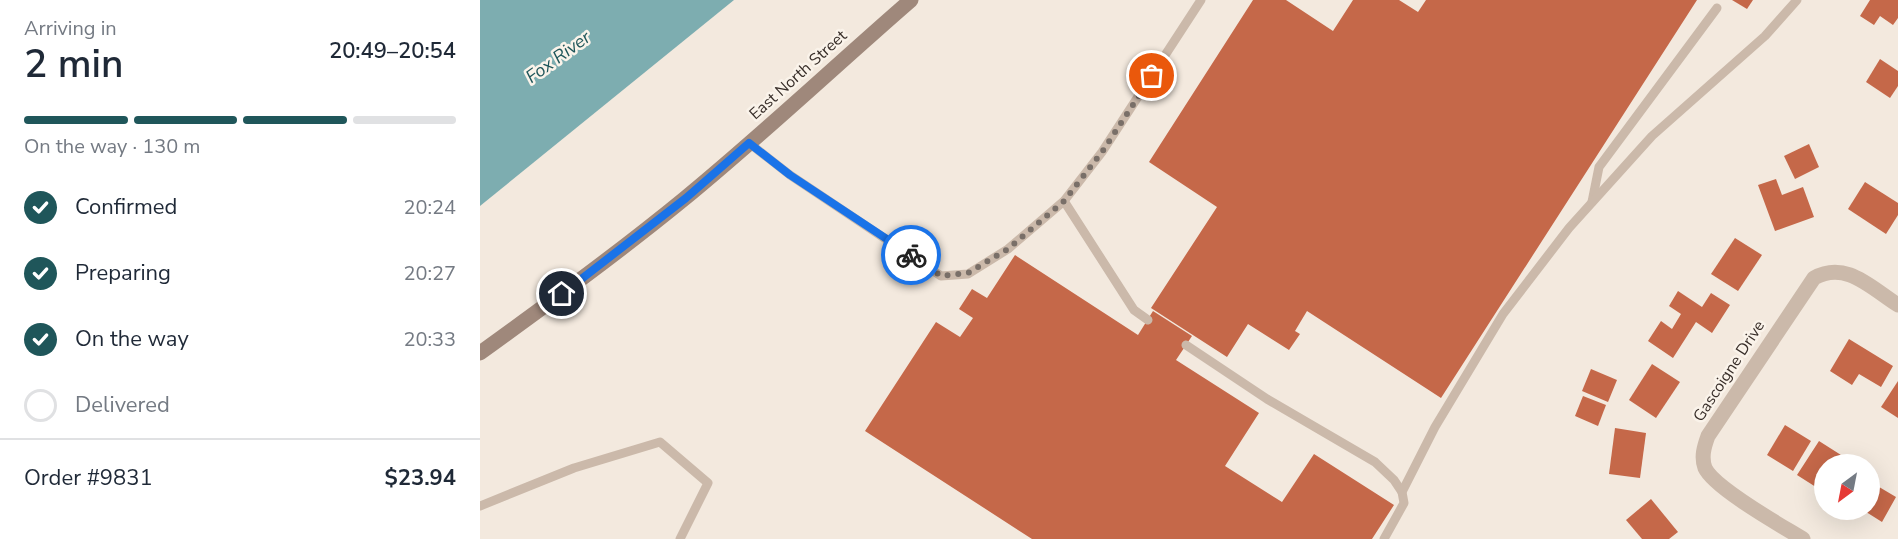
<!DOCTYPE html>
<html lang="en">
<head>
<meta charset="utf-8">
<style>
	body { margin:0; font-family:"Nunito Sans",sans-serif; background:#f6f6f7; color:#1f2937; height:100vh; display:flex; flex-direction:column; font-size:22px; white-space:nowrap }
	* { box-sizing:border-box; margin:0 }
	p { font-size:20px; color:#747a83 }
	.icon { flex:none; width:33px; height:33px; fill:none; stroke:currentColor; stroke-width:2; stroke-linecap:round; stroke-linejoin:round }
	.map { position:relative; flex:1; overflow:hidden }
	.sheet { display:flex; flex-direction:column; background:#fff; width:480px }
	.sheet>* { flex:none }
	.needle { width:39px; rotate:212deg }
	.controls { position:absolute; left:1334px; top:454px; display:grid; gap:12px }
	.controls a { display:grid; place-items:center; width:66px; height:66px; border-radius:50%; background:#fff; box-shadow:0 6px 24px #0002; font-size:30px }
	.pin { position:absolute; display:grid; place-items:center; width:51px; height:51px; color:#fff; margin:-26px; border:3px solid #fff; border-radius:50%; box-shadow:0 2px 6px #0007 }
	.courier { position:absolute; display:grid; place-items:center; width:60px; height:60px; margin:-30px; border:4px solid #1a73e8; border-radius:50%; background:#fff; color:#222; box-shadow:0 2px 8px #0007 }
	.headline em { font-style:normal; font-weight:600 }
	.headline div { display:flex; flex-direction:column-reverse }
	.headline { display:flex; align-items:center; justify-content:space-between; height:102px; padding:0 24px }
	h1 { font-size:39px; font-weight:600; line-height:45px }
	.bar { display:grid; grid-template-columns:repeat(4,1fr); gap:9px 6px; align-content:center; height:72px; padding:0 24px }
	.bar i { height:8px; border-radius:4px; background:#e0e1e3 }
	.bar .current { background:#1f565a }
	.bar p { grid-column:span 4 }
	.line { display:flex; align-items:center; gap:15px; padding:0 24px; border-top:2px solid #e0e1e3 }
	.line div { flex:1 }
	ol { padding:0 24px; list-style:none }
	li { display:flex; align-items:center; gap:18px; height:66px }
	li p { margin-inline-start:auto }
	li .icon { padding:6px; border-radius:50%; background:#1f565a; color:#fff; stroke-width:4 }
	li:last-child { color:#747a83 }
	li i { width:33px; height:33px; border:3px solid #e0e1e3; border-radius:50% }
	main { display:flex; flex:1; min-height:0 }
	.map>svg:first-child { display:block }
	.water { fill:#7dadb0 }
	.building { fill:#c56849 }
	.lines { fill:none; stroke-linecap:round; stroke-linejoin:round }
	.lane { stroke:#cbb9aa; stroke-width:9 }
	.street { stroke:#cbb9aa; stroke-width:15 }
	.secondary { stroke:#9f887b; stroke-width:15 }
	.done { stroke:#796f68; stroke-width:6; stroke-dasharray:0 10.8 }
	.route { stroke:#1a73e8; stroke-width:8 }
	.labels { text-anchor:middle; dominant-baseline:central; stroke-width:5; stroke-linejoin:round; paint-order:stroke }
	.street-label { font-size:16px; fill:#382e29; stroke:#faf3ea }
	.water-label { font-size:18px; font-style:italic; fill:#1f565a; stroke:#faf3ea }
</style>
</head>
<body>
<main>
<section class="sheet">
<div class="headline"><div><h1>2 min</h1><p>Arriving in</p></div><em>20:49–20:54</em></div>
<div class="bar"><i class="current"></i><i class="current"></i><i class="current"></i><i></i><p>On the way · 130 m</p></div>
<ol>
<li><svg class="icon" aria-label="check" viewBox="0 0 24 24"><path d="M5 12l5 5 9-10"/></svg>Confirmed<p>20:24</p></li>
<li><svg class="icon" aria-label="check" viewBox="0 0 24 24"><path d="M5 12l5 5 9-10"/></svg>Preparing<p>20:27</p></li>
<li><svg class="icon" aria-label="check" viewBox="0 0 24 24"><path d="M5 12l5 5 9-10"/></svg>On the way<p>20:33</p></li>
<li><i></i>Delivered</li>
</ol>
<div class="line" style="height:78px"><div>Order #9831</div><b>$23.94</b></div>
</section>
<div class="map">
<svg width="1418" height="539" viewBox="0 0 1418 539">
	<rect width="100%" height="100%" fill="#f3e9de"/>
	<polygon class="water" points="0,0 254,0 0,206"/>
	<g class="building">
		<polygon points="773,0 806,0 853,31 873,0 919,0 938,12 946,0 1217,0 961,398 827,311 815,331 820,334 809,350 768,324 747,357 671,308 737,207 669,162"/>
		<polygon points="1252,0 1273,0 1267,9"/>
		<polygon points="1390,0 1418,0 1418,18 1413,25 1400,16 1394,25 1380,16"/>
		<polygon points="1400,59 1418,71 1418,86 1410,98 1386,82"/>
		<polygon points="1329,144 1339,167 1315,179 1304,156"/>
		<polygon points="1296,179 1302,195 1323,187 1334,217 1295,231 1278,185"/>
		<polygon points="1385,182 1418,203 1418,215 1406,234 1368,209"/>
		<polygon points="1255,238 1282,255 1258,291 1231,274"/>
		<polygon points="535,255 658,335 673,311 712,336 696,360 779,413 745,466 802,502 834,454 914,505 892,539 552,539 385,431 456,322 480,337 493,318 479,309 492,289 507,298"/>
		<polygon points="1198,291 1222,307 1231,293 1250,305 1232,333 1216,322 1193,358 1168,341 1181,321 1192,329 1201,314 1189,306"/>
		<polygon points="1369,339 1413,366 1401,387 1379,374 1372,385 1350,371"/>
		<polygon points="1172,364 1200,382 1176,418 1149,400"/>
		<polygon points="1111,369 1137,380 1128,402 1102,391"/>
		<polygon points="1418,381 1418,418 1401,407"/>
		<polygon points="1103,396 1126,405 1118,426 1095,416"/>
		<polygon points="1305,425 1331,441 1313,471 1287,455"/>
		<polygon points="1135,428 1166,433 1160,478 1129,474"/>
		<polygon points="1339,441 1361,455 1355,465 1344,465 1344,482 1339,489 1317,475"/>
		<polygon points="1389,481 1416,497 1402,522 1383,510 1389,510"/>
		<polygon points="1171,499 1198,532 1189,539 1162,539 1146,520"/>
	</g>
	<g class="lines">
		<g class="lane">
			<polyline points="269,143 310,175 461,276 488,274 528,249 584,201 622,152 721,0"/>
			<polyline points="584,201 654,310 668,320"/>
			<polyline points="1112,202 1119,167 1237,8"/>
			<polyline points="706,345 787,399 895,462 914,480 922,492 924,503 904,539"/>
			<polyline points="922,492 955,427 1023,314 1089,228 1172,136 1285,36 1317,0"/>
			<polyline points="0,506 94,468 180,442 228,483 200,539"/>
		</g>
		<path class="street" d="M1323 539C1302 526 1234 488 1225 468 1221 457 1224 447 1228 436L1334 278C1366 260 1391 288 1418 305"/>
		<path class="secondary" d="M0 353C69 303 138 253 204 199 282 135 355 66 431 0"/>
	</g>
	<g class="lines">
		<polyline class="done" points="431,255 461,276 488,273 528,249 584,201 622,152 672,76"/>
		<polyline class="route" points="82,294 206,198 269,143 310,175 431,255"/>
	</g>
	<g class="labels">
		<g class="street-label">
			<text transform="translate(318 75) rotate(-42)">East North Street</text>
			<text transform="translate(1249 371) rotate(-57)">Gascoigne Drive</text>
		</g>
		<g class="water-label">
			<text transform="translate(78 57) rotate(-36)">Fox River</text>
		</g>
	</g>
</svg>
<div class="controls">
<a><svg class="needle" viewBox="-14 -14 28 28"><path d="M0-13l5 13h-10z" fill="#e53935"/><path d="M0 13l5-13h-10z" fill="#747a83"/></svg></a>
</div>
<div class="pin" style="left:672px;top:76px;background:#ea580c"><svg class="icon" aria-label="bag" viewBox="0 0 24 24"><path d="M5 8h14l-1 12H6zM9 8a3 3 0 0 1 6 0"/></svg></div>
<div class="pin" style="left:82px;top:294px;background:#1f2937"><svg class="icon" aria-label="home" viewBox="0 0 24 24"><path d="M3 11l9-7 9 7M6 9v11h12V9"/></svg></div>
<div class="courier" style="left:431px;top:255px"><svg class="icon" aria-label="bike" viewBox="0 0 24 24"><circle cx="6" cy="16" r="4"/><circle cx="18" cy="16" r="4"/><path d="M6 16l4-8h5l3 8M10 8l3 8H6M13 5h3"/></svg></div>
</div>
</main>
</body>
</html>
